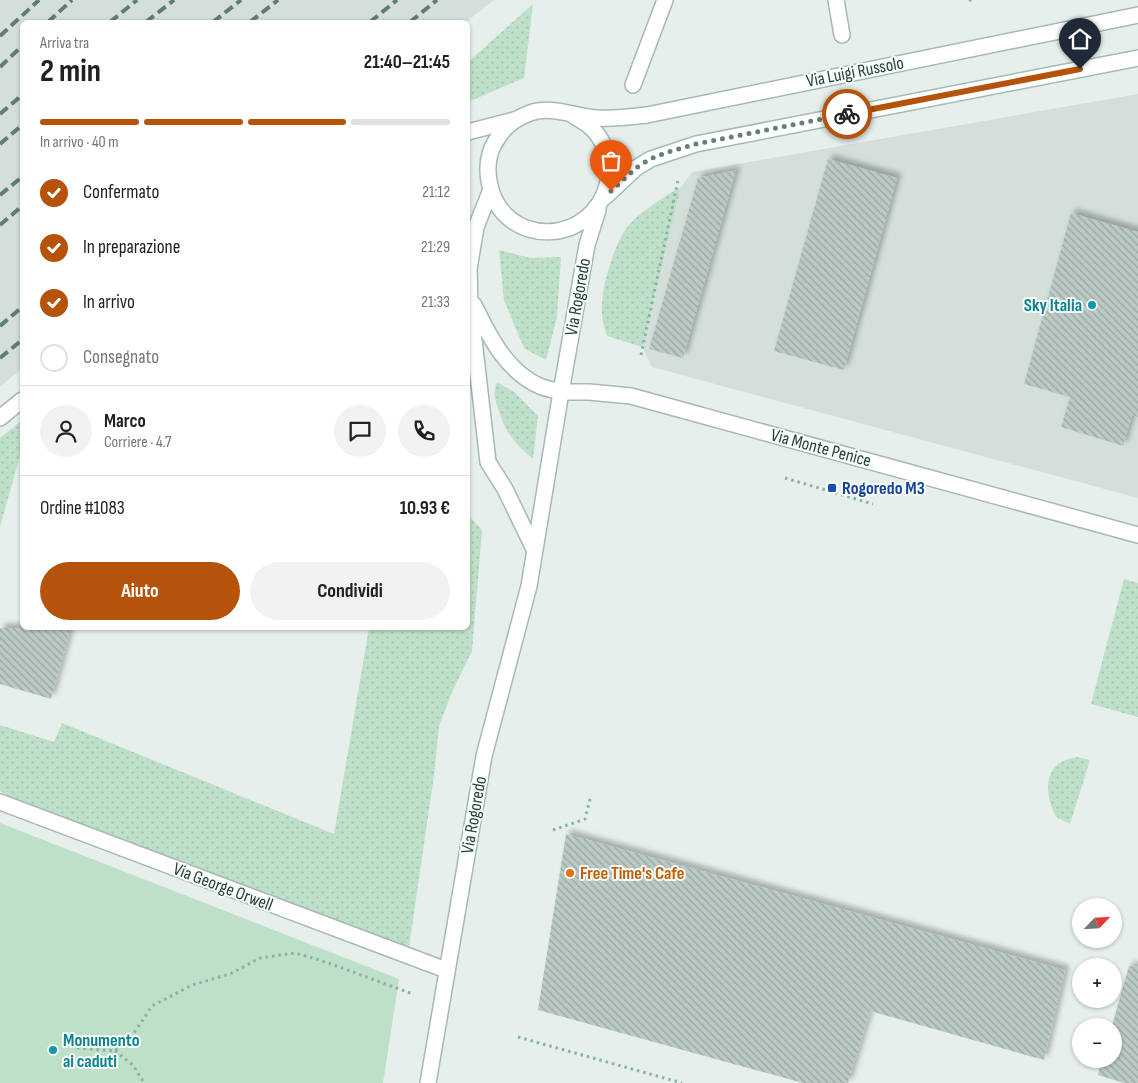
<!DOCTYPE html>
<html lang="it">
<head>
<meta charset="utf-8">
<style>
	body { margin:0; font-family:"Sofia Sans Condensed",sans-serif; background:#f2f2f2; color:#202124; height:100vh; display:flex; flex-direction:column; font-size:19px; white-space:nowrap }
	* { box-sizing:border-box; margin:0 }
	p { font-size:16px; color:#757577 }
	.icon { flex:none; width:28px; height:28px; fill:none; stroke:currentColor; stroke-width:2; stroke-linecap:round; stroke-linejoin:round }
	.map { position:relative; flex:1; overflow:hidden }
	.details { position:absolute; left:20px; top:20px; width:450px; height:610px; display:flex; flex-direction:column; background:#fff; border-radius:8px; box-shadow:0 1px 4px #0004 }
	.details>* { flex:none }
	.needle { width:32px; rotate:65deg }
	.tools { position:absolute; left:1072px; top:898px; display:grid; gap:10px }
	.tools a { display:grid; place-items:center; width:50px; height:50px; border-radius:50%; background:#fff; box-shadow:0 1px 4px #0004; font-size:25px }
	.pin { position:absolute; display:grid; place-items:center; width:42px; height:42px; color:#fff; margin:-51px -21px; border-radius:50% 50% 50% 0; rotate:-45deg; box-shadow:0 0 5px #0007 }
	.pin .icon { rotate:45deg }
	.courier { position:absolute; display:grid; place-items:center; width:50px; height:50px; margin:-25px; border:4px solid #b45309; border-radius:50%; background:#fff; color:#222; box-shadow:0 1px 6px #0007 }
	.headline em { font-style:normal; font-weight:700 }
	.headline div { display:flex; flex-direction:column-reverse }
	.headline { display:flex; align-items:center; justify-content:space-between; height:85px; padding:0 20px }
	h1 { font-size:32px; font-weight:700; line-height:38px }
	.bar { display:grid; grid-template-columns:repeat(4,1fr); gap:8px 5px; align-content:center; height:60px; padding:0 20px }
	.bar i { height:6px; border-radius:4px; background:#e0e0e0 }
	.bar .selected { background:#b45309 }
	.bar p { grid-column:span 4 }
	.line { display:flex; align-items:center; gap:12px; padding:0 20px; border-top:1px solid #e0e0e0 }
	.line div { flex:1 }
	.round { display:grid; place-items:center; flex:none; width:52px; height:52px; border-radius:26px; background:#f2f2f2 }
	ol { padding:0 20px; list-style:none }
	li { display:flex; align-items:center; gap:15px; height:55px }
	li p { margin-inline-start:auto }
	li .icon { padding:5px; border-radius:50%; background:#b45309; color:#fff; stroke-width:4 }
	li:last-child { color:#757577 }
	li i { width:28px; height:28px; border:2px solid #e0e0e0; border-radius:50% }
	.action { display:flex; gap:10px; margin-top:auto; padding:10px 20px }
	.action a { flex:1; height:58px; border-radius:30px; background:#b45309; color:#fff; font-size:20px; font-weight:700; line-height:58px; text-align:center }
	.action a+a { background:#f2f2f2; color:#202124 }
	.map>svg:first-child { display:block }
	.built { fill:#d4dfda }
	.grass { fill:url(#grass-dots) }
	.park { fill:#bfe0c8 }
	.building { fill:url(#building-back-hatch); filter:url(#shadow) }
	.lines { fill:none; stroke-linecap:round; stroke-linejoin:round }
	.street-casing { stroke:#a8b8b2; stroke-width:18 }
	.secondary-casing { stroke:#a4bbb3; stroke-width:18 }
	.path { stroke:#86b3a5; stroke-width:3; stroke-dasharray:2.5 4; stroke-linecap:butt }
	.street { stroke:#fff; stroke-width:15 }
	.secondary { stroke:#fff; stroke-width:15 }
	.rail { stroke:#5f7d75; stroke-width:4; stroke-dasharray:10 5; stroke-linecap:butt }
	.done { stroke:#687f78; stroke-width:5; stroke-dasharray:0 9 }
	.route { stroke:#b45309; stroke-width:6 }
	.culture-dot { fill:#0f9aa8; stroke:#f7fbf9; stroke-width:2 }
	.transit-dot { fill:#1a4fb4; stroke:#f7fbf9; stroke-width:2 }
	.food-dot { fill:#e8710a; stroke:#f7fbf9; stroke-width:2 }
	.labels { text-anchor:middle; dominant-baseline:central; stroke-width:4; stroke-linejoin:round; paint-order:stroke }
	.street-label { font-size:18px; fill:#24423a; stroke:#f7fbf9 }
	.culture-label { font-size:18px; font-weight:bold; fill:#0d838f; stroke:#f7fbf9; text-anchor:end }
	.transit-label { font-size:18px; font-weight:bold; fill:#164399; stroke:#f7fbf9; text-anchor:start }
	.food-label { font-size:18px; font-weight:bold; fill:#c56008; stroke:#f7fbf9; text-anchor:start }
</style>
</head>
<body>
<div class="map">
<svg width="1138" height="1083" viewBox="0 0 1138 1083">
	<defs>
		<pattern id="grass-dots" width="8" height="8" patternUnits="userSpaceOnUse" patternTransform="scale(1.25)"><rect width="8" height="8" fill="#bfe0c8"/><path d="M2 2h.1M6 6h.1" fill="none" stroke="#a4c1ad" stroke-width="1.8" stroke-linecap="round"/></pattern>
		<pattern id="building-back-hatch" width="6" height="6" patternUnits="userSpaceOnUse" patternTransform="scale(1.25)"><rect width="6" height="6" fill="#bbcac4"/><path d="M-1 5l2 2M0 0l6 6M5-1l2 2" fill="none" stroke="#98a6a0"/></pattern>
		<filter id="shadow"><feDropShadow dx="4.5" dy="-4.5" stdDeviation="2.5" flood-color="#0004"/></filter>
	</defs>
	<rect width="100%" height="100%" fill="#e6efeb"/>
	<g class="built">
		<polygon points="0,0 494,0 466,22 22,22 22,368 0,387"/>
		<polygon points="1138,94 1138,498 652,367 642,347 681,187 692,172"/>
	</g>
	<g class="grass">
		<polygon points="533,4 524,78 468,102 468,62"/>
		<path d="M681 187 642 347 607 336C605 329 602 321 602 313 600 290 614 244 628 226 638 214 667 194 681 187Z"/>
		<polygon points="499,250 530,258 561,257 557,317 546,360 525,349 518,334 504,300"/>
		<path d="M497 382 514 392 538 416 533 459C515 443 505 433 498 408 494 396 493 393 497 382Z"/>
		<polygon points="22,420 22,448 0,527 0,438"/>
		<polygon points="468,515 482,530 472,651 452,692 439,726 434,775 409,947 9,796 0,791 0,725 54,742 62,723 334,834 369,628 468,628"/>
		<polygon points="1124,579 1138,583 1138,717 1091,704"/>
		<path d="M1077 757 1090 760 1070 824 1056 817C1043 791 1043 762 1077 757Z"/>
	</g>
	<polygon class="park" points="0,823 399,979 383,1083 0,1083"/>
	<g class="building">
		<polygon points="828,159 897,178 844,370 774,351"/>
		<polygon points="736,170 683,358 649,349 698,178"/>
		<polygon points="1071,213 1138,232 1138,417 1132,415 1123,446 1061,427 1070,397 1024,384"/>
		<polygon points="0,628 71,628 51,699 0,684"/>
		<polygon points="566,834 1065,970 1044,1060 870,1011 848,1083 803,1083 538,1010"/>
		<polygon points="1129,966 1138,967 1138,1083 1124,1083 1098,1075 1102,1059 1114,1059 1114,1026 1112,1026"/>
	</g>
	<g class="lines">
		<defs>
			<g id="street">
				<polyline points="836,0 842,35"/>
				<polyline points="633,85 665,0"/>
				<polyline points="468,132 514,120"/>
				<polyline points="561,392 589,392 631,396 1138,535"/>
				<polyline points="0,418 22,400"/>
				<polyline points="0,802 446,970"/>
			</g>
			<g id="secondary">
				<path d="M571 114C577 118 582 121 587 124 604 137 613 162 608 182 593 248 500 249 489 181 487 170 488 158 492 148 501 130 511 120 530 113 552 105 576 117 598 118 614 119 630 117 647 115L1138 15"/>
				<polyline points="490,192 476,227 469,269 470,305 488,462 505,489 534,549"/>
				<polyline points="605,197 636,168 651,159 696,144 1138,58"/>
				<path d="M474 305C489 336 507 373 542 387 548 389 554 390 561 392"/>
				<polyline points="428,1083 484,756 529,586 561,392 587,245 598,210"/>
			</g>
		</defs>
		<use href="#street" class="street-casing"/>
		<use href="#secondary" class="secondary-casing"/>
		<g class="path">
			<polyline points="969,1 971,0"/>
			<polyline points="641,355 678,180"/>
			<polyline points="785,478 873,504"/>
			<polyline points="553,830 585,819 591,795"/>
			<polyline points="518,1037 682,1083"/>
			<polyline points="77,1048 115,1051 134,1033 152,1006 192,985 230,974 260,958 295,953 320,960 413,994"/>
			<polyline points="115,1051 133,1065 144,1083"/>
		</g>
		<use href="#street" class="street"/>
		<use href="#secondary" class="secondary"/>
		<g class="rail">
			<polyline points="48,22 72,0"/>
			<polyline points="110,22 137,0"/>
			<polyline points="146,22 174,0"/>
			<polyline points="213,22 241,0"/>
			<polyline points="250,22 278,0"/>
			<polyline points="370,22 397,0"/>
			<polyline points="410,22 437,0"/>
			<polyline points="0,36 39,0"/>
			<polyline points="0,67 22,46"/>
			<polyline points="0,114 22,95"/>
			<polyline points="0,144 22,125"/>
			<polyline points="0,195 22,177"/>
			<polyline points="0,225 22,206"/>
			<polyline points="0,326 22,307"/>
			<polyline points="0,358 22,340"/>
		</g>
	</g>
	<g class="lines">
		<polyline class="done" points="611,191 636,168 650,159 665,153 696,144 847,114"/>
		<polyline class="route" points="847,114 1080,69"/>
	</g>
	<g class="culture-dot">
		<circle cx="1092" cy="305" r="5"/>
		<circle cx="53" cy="1050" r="5"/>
	</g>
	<rect class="transit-dot" x="827" y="483" width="10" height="10" rx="2.5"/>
	<circle class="food-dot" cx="570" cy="873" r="5"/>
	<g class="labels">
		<g class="street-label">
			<text transform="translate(855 72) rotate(-11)">Via Luigi Russolo</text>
			<text transform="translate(578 297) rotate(-80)">Via Rogoredo</text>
			<text transform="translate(821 448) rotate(15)">Via Monte Penice</text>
			<text transform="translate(474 815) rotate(-80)">Via Rogoredo</text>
			<text transform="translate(223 887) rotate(21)">Via George Orwell</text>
		</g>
		<g class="culture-label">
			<text x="1082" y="305">Sky Italia</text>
			<text x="63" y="1040" text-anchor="start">Monumento<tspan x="63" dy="21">ai caduti</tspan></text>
		</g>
		<g class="transit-label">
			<text x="842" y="488">Rogoredo M3</text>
		</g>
		<g class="food-label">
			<text x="580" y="873">Free Time's Cafe</text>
		</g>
	</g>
</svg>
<div class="tools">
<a><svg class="needle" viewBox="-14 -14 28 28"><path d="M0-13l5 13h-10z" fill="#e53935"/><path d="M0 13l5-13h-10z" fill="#757577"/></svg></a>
<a>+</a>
<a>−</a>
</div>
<div class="pin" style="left:611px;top:191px;background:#ea580c"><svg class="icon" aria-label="bag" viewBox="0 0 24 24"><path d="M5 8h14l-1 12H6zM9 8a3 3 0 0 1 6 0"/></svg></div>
<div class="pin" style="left:1080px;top:69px;background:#1f2937"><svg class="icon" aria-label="home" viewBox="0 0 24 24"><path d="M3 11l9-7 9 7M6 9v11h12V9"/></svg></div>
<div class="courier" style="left:847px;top:114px"><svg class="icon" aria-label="bike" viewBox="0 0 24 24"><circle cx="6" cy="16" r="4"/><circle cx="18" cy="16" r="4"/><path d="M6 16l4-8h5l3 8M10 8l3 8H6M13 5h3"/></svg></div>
<section class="details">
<div class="headline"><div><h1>2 min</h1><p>Arriva tra</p></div><em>21:40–21:45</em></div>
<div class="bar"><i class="selected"></i><i class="selected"></i><i class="selected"></i><i></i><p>In arrivo · 40 m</p></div>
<ol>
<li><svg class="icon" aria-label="check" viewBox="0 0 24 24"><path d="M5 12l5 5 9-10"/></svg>Confermato<p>21:12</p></li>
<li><svg class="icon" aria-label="check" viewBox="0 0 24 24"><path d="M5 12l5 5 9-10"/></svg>In preparazione<p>21:29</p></li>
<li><svg class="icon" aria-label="check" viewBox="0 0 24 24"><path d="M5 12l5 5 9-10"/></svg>In arrivo<p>21:33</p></li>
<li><i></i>Consegnato</li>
</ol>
<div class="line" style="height:90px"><a class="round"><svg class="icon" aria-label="person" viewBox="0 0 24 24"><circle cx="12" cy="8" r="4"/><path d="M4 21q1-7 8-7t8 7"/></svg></a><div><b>Marco</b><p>Corriere · 4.7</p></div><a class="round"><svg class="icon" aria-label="chat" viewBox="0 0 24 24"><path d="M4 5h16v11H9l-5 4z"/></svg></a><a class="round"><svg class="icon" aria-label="phone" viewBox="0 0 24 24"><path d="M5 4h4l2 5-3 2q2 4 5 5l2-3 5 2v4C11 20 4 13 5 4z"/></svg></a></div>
<div class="line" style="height:65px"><div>Ordine #1083</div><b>10.93 €</b></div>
<div class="action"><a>Aiuto</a><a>Condividi</a></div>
</section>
</div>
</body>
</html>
